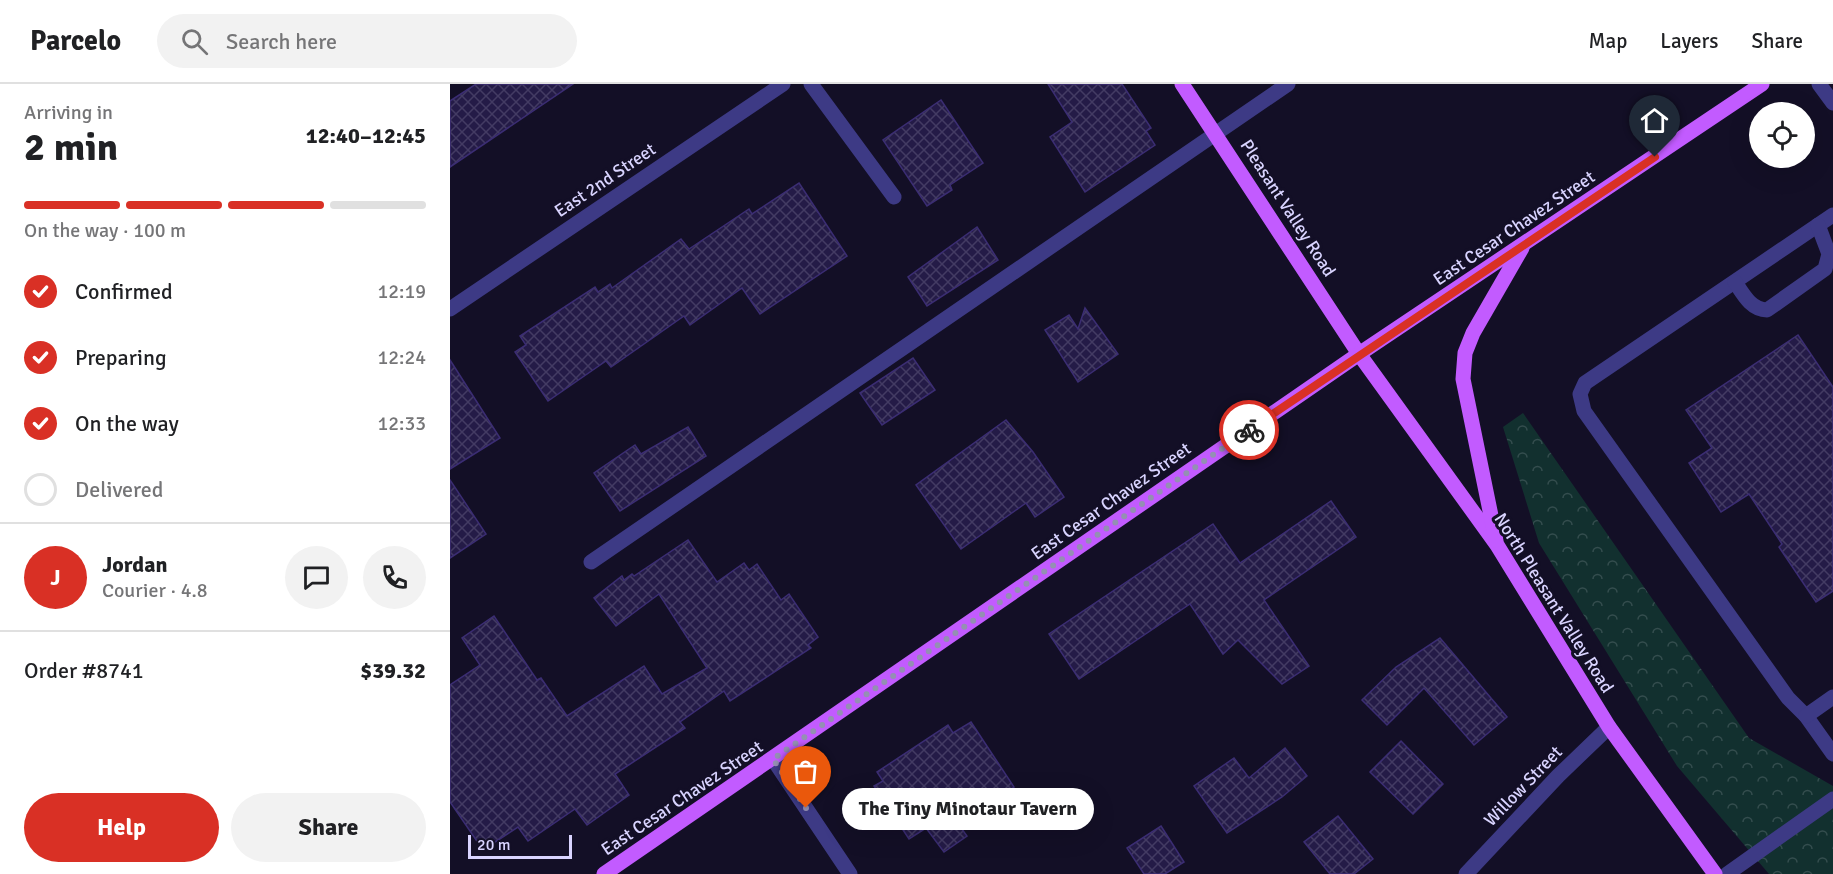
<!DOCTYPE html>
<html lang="en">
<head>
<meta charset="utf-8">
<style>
	body { margin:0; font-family:Signika,sans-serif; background:#f2f2f2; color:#202124; height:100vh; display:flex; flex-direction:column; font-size:22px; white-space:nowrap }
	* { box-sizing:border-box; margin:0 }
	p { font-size:20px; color:#757577 }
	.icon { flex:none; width:33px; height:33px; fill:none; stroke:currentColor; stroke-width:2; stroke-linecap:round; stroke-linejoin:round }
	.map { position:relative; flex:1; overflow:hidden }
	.details { display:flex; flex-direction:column; background:#fff; width:450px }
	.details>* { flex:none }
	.controls { position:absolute; left:1299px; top:18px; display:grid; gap:12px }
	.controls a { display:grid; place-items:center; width:66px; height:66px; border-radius:50%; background:#fff; box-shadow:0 6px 24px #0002; font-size:30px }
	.scale { position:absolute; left:18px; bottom:15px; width:104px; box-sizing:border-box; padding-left:6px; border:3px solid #d9d4ff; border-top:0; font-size:16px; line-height:21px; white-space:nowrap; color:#d9d4ff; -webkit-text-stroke:4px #130f26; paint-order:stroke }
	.pin { position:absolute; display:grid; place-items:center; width:51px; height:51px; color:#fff; margin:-62px -26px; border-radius:50% 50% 50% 0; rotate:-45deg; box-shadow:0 0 6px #0007 }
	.pin .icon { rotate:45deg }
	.courier { position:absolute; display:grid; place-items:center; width:60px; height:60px; margin:-30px; border:4px solid #d93025; border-radius:50%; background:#fff; color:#222; box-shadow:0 2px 8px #0007 }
	.bubble { position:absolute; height:42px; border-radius:21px; background:#fff; box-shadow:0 6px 24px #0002; font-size:20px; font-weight:800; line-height:42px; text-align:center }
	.head em { font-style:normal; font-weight:800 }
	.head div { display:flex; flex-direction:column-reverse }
	.head { display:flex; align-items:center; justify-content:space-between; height:102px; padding:0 24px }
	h1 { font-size:39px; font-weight:800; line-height:45px }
	.bar { display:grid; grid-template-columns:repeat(4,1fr); gap:9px 6px; align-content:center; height:72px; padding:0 24px }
	.bar i { height:8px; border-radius:4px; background:#e0e0e0 }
	.bar .selected { background:#d93025 }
	.bar p { grid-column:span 4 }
	.line { display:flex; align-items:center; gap:15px; padding:0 24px; border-top:2px solid #e0e0e0 }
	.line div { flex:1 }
	.round { display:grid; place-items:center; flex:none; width:63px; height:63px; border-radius:32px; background:#f2f2f2 }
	ol { padding:0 24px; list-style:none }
	li { display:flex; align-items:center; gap:18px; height:66px }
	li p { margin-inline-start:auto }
	li .icon { padding:6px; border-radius:50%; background:#d93025; color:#fff; stroke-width:4 }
	li:last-child { color:#757577 }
	li i { width:33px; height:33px; border:3px solid #e0e0e0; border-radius:50% }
	.cta { display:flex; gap:12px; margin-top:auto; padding:12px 24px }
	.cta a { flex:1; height:69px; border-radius:36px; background:#d93025; color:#fff; font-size:24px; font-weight:800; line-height:69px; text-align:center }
	.cta a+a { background:#f2f2f2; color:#202124 }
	header { display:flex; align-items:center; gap:36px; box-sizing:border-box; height:84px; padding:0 30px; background:#fff; border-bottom:2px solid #e0e0e0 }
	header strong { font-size:28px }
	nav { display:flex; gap:33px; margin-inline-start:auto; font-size:21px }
	.search { width:420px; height:54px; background:#f2f2f2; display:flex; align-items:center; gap:15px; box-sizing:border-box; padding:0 21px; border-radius:33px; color:#757577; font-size:22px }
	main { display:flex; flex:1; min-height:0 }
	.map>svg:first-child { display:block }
	.park { fill:url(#park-crowns) }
	.building { fill:url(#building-cross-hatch); stroke:#3b2d73; stroke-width:1.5 }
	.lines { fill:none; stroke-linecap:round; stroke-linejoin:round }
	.minor { stroke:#3d3a85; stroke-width:15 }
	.major { stroke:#c25bff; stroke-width:15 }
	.done { stroke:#948fb3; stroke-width:6; stroke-dasharray:0 10.8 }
	.route { stroke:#d93025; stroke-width:8 }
	.labels { text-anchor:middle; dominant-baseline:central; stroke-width:6; stroke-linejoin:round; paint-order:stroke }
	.street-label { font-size:18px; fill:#d9d4ff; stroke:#130f26 }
</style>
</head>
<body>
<header>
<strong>Parcelo</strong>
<div class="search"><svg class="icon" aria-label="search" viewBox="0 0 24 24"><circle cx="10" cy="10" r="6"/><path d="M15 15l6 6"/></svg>Search here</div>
<nav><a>Map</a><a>Layers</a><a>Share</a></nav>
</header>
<main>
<section class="details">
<div class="head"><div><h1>2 min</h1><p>Arriving in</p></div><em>12:40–12:45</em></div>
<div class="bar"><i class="selected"></i><i class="selected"></i><i class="selected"></i><i></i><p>On the way · 100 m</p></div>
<ol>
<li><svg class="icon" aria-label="check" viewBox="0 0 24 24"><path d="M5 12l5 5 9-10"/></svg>Confirmed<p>12:19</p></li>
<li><svg class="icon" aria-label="check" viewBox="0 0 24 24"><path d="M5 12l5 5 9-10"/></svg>Preparing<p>12:24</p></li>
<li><svg class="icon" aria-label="check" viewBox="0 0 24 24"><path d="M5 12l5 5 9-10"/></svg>On the way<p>12:33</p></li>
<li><i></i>Delivered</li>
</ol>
<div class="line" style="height:108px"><b class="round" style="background:#d93025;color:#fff">J</b><div><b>Jordan</b><p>Courier · 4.8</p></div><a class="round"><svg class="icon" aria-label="chat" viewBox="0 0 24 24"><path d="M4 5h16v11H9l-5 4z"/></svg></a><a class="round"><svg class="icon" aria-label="phone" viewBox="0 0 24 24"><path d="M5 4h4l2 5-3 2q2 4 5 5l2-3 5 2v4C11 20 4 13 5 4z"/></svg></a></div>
<div class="line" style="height:78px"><div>Order #8741</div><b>$39.32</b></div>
<div class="cta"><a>Help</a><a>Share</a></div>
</section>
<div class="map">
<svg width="1383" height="790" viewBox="0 0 1383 790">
	<defs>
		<pattern id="park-crowns" width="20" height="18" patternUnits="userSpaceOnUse" patternTransform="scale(1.5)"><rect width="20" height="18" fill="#12302f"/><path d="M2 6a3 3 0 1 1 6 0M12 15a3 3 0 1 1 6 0" fill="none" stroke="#344d4e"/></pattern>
		<pattern id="building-cross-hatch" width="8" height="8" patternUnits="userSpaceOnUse" patternTransform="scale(1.5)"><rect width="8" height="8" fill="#241b47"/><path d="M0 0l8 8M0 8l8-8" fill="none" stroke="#433b63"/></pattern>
	</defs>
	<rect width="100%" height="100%" fill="#130f26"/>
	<polygon class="park" points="1073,329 1299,654 1383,702 1383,790 1319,790 1227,682 1089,459 1053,343"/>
	<g class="building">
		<polygon points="26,0 123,0 0,83 0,17"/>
		<polygon points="598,0 672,0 701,44 696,47 705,61 635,108 600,53 622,38"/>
		<polygon points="491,16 533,79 500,101 502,106 477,122 433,56"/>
		<polygon points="349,99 397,172 310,230 292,204 240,241 234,232 161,283 156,277 98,317 65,268 76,261 70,252 145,203 148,208 160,200 162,204 231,155 239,165 299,125 302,130"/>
		<polygon points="527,143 548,176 477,222 458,193"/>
		<polygon points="635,224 668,270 628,298 595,246 619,231 628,245"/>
		<polygon points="1348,251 1383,303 1383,507 1366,518 1329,463 1332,460 1299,410 1271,428 1239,379 1262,364 1236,326"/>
		<polygon points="463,274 485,306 432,341 410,309"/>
		<polygon points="0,276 50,354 0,385"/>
		<polygon points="556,336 583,368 614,413 585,433 576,419 511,465 466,401"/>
		<polygon points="238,343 256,372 170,427 144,389 185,361 191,370"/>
		<polygon points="0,396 36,450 0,474"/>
		<polygon points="881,417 906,453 814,516 859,582 832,600 788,556 773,570 740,520 629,595 599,550 763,440 790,479"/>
		<polygon points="238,456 267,498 294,479 299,486 307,480 331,516 339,510 368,553 358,561 361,564 280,617 274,607 230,638 235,644 165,690 179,711 137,741 125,725 78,757 68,743 33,766 0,718 0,601 30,581 12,554 44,532 87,596 91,594 117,632 194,582 212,610 257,584 209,510 166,542 144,514 172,492 174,496 182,490 184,492"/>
		<polygon points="990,554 1057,633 1024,661 974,604 937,641 912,616 946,583"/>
		<polygon points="521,638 564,703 509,741 517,752 494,768 476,744 459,755 424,702 433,697 427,688 498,641 503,649"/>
		<polygon points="951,657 993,700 963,730 920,688"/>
		<polygon points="835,664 857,692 832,713 777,749 744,702 784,674 799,694"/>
		<polygon points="888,732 923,775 904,790 880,790 854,758"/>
		<polygon points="711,742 734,778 715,790 694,790 677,764"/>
	</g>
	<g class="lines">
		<g class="minor">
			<polyline points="361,0 444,113"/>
			<polyline points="1369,0 1383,19"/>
			<polyline points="1383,131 1135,299 1130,310 1134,327 1338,614 1356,632 1383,670"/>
			<path d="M1285 198C1293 210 1301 226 1317 226L1375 185 1379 170 1368 141"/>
			<polyline points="0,225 333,0"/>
			<polyline points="141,478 838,0"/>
			<polyline points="1356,632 1383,613"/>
			<polyline points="323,675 400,790"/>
			<polyline points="1016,790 1108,692 1159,643"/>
			<polyline points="1277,790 1383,715"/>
		</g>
		<g class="major">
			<polyline points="732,0 909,270 1047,461 1159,643 1265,790"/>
			<polyline points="1046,456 1013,295 1015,269 1023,249 1072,164"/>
			<polyline points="154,790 909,270 1312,0"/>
		</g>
	</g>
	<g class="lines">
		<polyline class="done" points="356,724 323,675 799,346"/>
		<polyline class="route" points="799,346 1205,73"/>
	</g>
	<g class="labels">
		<g class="street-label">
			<text transform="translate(155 96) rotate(-34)">East 2nd Street</text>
			<text transform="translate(838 124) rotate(57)">Pleasant Valley Road</text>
			<text transform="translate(1064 144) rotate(-34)">East Cesar Chavez Street</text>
			<text transform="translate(661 417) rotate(-35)">East Cesar Chavez Street</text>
			<text transform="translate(1104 519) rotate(58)">North Pleasant Valley Road</text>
			<text transform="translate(1073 702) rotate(-46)">Willow Street</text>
			<text transform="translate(232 714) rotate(-34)">East Cesar Chavez Street</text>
		</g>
	</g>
</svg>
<div class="controls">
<a><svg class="icon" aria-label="locate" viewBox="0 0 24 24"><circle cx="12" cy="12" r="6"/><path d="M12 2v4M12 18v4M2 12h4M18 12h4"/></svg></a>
</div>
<div class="scale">20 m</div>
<div class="pin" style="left:356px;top:724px;background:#ea580c"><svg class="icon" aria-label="bag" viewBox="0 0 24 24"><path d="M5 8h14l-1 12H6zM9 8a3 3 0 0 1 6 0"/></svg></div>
<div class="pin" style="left:1205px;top:73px;background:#1f2937"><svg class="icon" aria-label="home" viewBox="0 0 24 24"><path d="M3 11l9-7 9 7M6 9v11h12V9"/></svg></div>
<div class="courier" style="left:799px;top:346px"><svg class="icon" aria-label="bike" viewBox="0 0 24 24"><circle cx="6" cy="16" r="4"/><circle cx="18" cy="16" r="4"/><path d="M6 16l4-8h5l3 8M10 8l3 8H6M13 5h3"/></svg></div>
<div class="bubble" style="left:392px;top:704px;width:252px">The Tiny Minotaur Tavern</div>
</div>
</main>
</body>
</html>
